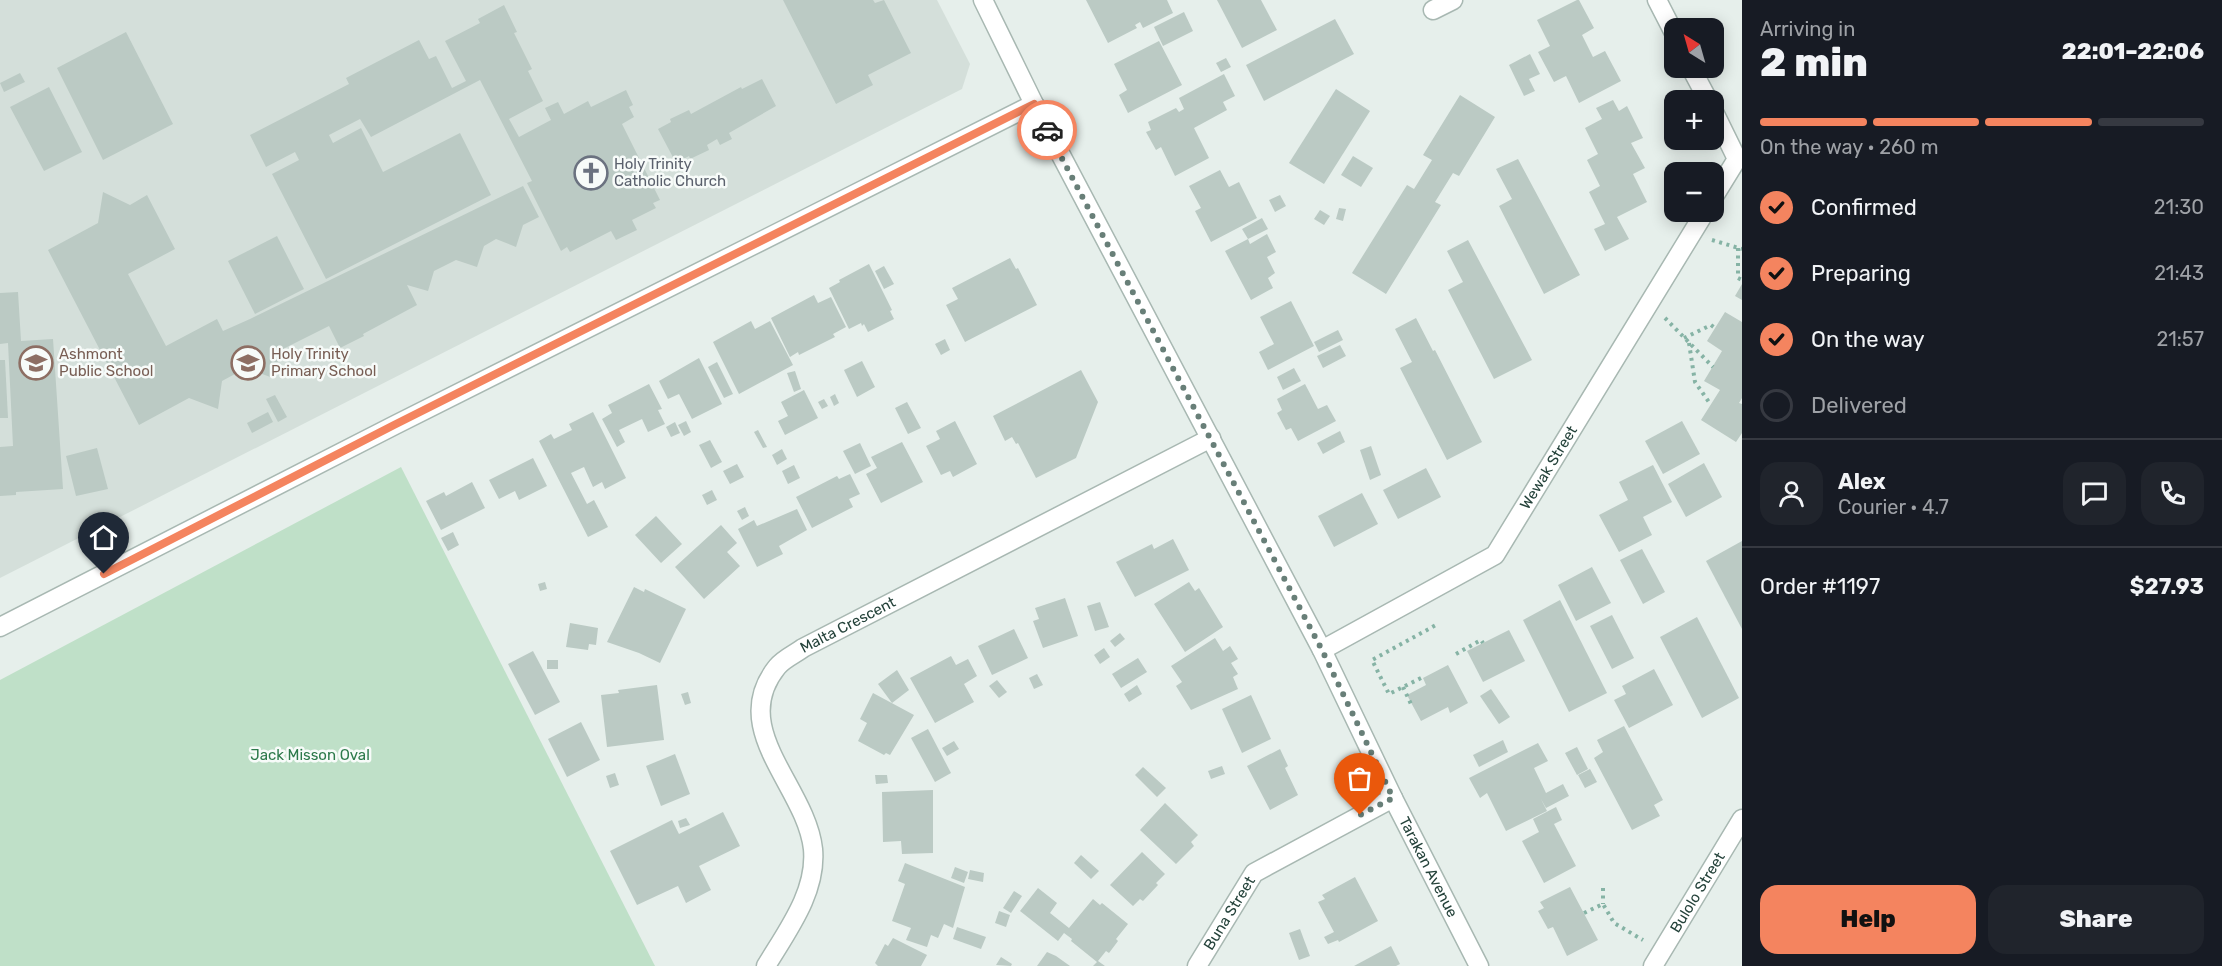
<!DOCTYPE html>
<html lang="en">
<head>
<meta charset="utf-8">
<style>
	body { margin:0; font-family:Rubik,sans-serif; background:#20242c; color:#f1f3f6; height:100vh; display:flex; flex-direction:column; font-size:22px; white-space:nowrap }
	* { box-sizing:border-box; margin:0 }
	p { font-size:20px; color:#9ea1a6 }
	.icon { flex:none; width:33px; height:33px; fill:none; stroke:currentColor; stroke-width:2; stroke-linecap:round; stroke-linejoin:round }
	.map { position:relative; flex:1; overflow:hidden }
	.side { display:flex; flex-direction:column; background:#171b24; width:480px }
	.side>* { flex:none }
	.needle { width:39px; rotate:323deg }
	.controls { position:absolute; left:1664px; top:18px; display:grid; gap:12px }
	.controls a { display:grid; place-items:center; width:60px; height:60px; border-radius:12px; background:#171b24; box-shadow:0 3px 15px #0003; font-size:30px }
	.pin { position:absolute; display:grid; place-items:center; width:51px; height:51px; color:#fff; margin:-62px -26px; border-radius:50% 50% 50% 0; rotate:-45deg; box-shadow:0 0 6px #0007 }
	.pin .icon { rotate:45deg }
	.courier { position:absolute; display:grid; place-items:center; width:60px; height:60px; margin:-30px; border:4px solid #f4845f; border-radius:50%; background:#fff; color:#222; box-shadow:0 2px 8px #0007 }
	.headline em { font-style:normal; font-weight:800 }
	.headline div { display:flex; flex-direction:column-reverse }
	.headline { display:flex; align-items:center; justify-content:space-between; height:102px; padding:0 18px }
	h1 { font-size:39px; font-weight:800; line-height:45px }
	.bar { display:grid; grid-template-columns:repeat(4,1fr); gap:9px 6px; align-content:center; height:72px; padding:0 18px }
	.bar i { height:8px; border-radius:4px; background:#363941 }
	.bar .on { background:#f4845f }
	.bar p { grid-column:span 4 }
	.line { display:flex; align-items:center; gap:15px; padding:0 18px; border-top:2px solid #363941 }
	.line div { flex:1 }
	.round { display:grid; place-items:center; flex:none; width:63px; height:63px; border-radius:18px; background:#20242c }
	ol { padding:0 18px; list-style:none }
	li { display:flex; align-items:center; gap:18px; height:66px }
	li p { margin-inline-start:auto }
	li .icon { padding:6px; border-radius:50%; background:#f4845f; color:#111; stroke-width:4 }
	li:last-child { color:#9ea1a6 }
	li i { width:33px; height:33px; border:3px solid #363941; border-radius:50% }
	.cta { display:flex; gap:12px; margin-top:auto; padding:12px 18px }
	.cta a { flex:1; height:69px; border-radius:18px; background:#f4845f; color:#111; font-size:24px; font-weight:800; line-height:69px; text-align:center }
	.cta a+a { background:#20242c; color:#f1f3f6 }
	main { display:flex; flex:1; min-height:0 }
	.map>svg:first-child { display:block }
	.built { fill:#d4dfda }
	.green { fill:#bfe0c8 }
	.building { fill:#bbcac4 }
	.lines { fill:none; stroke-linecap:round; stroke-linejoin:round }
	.minor-casing { stroke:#a8b8b2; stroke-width:21 }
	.path { stroke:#86b3a5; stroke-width:4; stroke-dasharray:3 4.5; stroke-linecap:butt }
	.minor { stroke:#fff; stroke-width:18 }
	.done { stroke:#687f78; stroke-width:6; stroke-dasharray:0 10.8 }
	.route { stroke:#f4845f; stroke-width:8 }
	.labels { text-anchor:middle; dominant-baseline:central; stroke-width:5; stroke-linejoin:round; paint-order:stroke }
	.worship-label { font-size:15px; fill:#5b616d; stroke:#f7fbf9; text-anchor:start }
	.education-label { font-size:15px; fill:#785e54; stroke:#f7fbf9; text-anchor:start }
	.street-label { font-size:15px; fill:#24423a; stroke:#f7fbf9 }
	.park-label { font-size:15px; fill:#2d7a4b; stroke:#f7fbf9 }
</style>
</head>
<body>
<main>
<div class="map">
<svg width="1742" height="966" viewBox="0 0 1742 966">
	<rect width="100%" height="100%" fill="#e6efeb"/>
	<polygon class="built" points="0,0 937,0 970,64 962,89 0,578"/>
	<polygon class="green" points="401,467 655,966 0,966 0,680"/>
	<g class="building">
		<polygon points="783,0 873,0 875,3 884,0 911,53 868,75 873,85 836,104"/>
		<polygon points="1086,0 1167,0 1173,13 1143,28 1140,22 1135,25 1137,28 1108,43"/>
		<polygon points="1217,0 1261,0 1277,30 1242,48"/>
		<polygon points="1577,0 1579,0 1594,28 1582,35 1593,57 1605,51 1621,81 1579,103 1566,76 1554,82 1538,52 1550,46 1537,20"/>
		<polygon points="504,5 517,32 514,33 532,69 528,71 543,101 509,119 519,137 551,120 545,108 558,102 564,114 588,101 591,107 626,90 633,105 629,107 634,117 622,124 660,200 653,203 656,208 632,220 637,230 616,240 611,231 570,252 567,247 561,251 527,183 532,181 480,80 371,137 360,119 329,135 333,143 361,128 383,172 460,133 491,195 326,279 272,174 299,160 295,152 266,167 250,135 349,84 346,78 419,40 429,59 436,56 452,88 466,81 445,41 480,23 478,19"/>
		<polygon points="1184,12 1193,31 1163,46 1154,27"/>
		<polygon points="1335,19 1354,54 1264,101 1246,65"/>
		<polygon points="126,32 173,124 103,160 57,68"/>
		<polygon points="1159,41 1182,85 1128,113 1119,95 1127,90 1114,64"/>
		<polygon points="1530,54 1540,74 1529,79 1535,91 1524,96 1509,65"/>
		<polygon points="1226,58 1231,67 1221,72 1216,63"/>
		<polygon points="20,73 25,82 4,92 0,83"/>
		<polygon points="1224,74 1235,96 1223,102 1227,110 1194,128 1209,158 1175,176 1161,147 1156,150 1146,132 1151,130 1148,122 1176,108 1179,112 1184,109 1179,98"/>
		<polygon points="762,79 776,106 729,133 732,139 720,145 717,139 707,145 709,150 690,159 689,156 676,163 658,129 671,122 670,119 689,110 691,114 741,87 742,89"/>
		<polygon points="49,87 82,152 44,171 10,107"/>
		<polygon points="1336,89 1370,111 1324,184 1289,163"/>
		<polygon points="1460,95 1495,117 1459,176 1453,173 1435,202 1441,205 1386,294 1352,273 1407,185 1414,189 1432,160 1423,155"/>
		<polygon points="1613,100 1619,111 1627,106 1643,138 1631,143 1645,168 1633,174 1647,202 1617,217 1629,239 1605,251 1594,229 1605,224 1589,192 1600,186 1587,160 1598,154 1585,128 1602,119 1596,108"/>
		<polygon points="1353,156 1373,168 1361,187 1341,175"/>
		<polygon points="1518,159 1580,275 1544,294 1499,206 1512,199 1496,169"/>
		<polygon points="1220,170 1229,187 1239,182 1257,218 1211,242 1195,211 1201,208 1189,186"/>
		<polygon points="523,186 539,217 523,225 516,247 496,239 484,246 477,267 456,260 434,271 428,291 407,285 417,305 363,334 364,336 340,348 329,326 281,350 273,378 246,368 222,381 218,409 189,398 139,425 48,250 98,223 103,192 130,205 147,195 175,249 128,274 166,346 217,319 223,331 250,319"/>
		<polygon points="1280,195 1286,206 1275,212 1269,200"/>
		<polygon points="1339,208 1346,209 1343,221 1336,219"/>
		<polygon points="1320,210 1330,216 1324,225 1314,219"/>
		<polygon points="1262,218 1268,229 1248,239 1250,244 1267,234 1276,252 1267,257 1275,273 1268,278 1273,288 1251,300 1225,251 1248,239 1242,229"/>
		<polygon points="277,236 304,289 255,314 228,261"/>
		<polygon points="1468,240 1532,360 1494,379 1448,290 1463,282 1447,251"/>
		<polygon points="1010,258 1016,269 1018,268 1037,305 965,342 946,305 958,299 952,288"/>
		<polygon points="869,264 892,310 890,311 894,319 868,332 864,324 862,326 861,323 849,329 829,288 840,282 839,280"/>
		<polygon points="884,266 894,284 884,289 875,271"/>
		<polygon points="1742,284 1742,300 1735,296"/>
		<polygon points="18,292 21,341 53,339 63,489 16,492 16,495 0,496 0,447 13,446 8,343 0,344 0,293"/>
		<polygon points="814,295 818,303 831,297 846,327 833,334 835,337 799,355 798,352 790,357 771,318"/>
		<polygon points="1291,301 1314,346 1268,370 1259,352 1274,344 1260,317"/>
		<polygon points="1725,312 1742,322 1742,398 1739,403 1742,404 1742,433 1736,442 1701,420 1720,390 1704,381 1722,351 1707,341"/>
		<polygon points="1416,318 1433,351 1435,350 1482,442 1447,460 1400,368 1412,362 1395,329"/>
		<polygon points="751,321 755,329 770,321 793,365 739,394 713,342"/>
		<polygon points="1338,330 1343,340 1319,352 1314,342"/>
		<polygon points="945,339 950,350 941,355 935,344"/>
		<polygon points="1340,345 1346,356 1323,368 1317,356"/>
		<polygon points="699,358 722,404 692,419 679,394 668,399 659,381"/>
		<polygon points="0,360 5,360 8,418 0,418"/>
		<polygon points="862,361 875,387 857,397 844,370"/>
		<polygon points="717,362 733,394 724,398 708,367"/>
		<polygon points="1294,368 1301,381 1283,390 1277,377"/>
		<polygon points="1081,370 1098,402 1076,458 1036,478 1018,443 1016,444 1012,437 1005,441 993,416"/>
		<polygon points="795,371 801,389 794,392 787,373"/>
		<polygon points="649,384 662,409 658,410 665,424 648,432 642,419 619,430 625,442 617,447 602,419 612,413 608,405"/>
		<polygon points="1305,384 1318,409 1327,405 1336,421 1298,441 1291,428 1286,430 1277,413 1282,410 1277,399"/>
		<polygon points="804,390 818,418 785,435 778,421 788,416 781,402"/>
		<polygon points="835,394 839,403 834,406 830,397"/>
		<polygon points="275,395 287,417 278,422 266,399"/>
		<polygon points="824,399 828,406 822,409 818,402"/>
		<polygon points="907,402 921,428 908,434 895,408"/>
		<polygon points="268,412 273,422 252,433 247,423"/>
		<polygon points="593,412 626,478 605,489 602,482 593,487 584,467 571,473 587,504 594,500 608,527 588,537 539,441 551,434 554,439 572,430 569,424"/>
		<polygon points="686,421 691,432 684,436 678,425"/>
		<polygon points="955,421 977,464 953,477 950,471 941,475 926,446 940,439 936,431"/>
		<polygon points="1682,421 1700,454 1663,474 1645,441"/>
		<polygon points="675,422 680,433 671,437 666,427"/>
		<polygon points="758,430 767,447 763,448 754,432"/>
		<polygon points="1340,431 1345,442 1323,454 1317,443"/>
		<polygon points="710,440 722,462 711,468 699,445"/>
		<polygon points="902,442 923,482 881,503 866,474 877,468 871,457"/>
		<polygon points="860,443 871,466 855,474 843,451"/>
		<polygon points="1371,446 1381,475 1370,480 1360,450"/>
		<polygon points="97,448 108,489 76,496 66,456"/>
		<polygon points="782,449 787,459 777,465 772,455"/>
		<polygon points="533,458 547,486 519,500 515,491 499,499 489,480"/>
		<polygon points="1704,463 1722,497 1686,517 1668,484"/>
		<polygon points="737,464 744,477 730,484 723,471"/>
		<polygon points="794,465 800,478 788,484 782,471"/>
		<polygon points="1653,465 1672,502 1643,517 1652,535 1619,552 1599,515 1628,500 1619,482"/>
		<polygon points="1426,468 1441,497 1398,519 1383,490"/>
		<polygon points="850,474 860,494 849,499 853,507 812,528 796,497 837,476 839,479"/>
		<polygon points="472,482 485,508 441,530 426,501 444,492 446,496"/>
		<polygon points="712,490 717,500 707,505 702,495"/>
		<polygon points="1362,493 1378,524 1334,547 1318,516"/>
		<polygon points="745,507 749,516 742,520 737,511"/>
		<polygon points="797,509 807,530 779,546 783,554 757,567 738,529 754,520 757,526"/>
		<polygon points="656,516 682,544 661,563 635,535"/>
		<polygon points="721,525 737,543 727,552 740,566 704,599 675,567"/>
		<polygon points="453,532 459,545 448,551 441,538"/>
		<polygon points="1173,539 1189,570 1135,597 1116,562 1152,544 1154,549"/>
		<polygon points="1742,541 1742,629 1706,561"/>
		<polygon points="1642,549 1665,592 1643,604 1620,560"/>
		<polygon points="1592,567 1611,603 1576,621 1558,585"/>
		<polygon points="545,582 547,589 540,591 538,584"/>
		<polygon points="1189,582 1195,591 1199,588 1223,627 1185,652 1154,604"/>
		<polygon points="634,587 644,592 645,589 686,609 660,663 639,653 607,642"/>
		<polygon points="1065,598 1078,636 1043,648 1033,621 1039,619 1035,608"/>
		<polygon points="1560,600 1607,693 1569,712 1523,620"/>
		<polygon points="1100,602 1109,627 1095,631 1087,606"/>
		<polygon points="1612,615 1634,658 1612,669 1590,626"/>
		<polygon points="1697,617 1739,698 1702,718 1660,637"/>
		<polygon points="570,623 598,628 596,645 589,644 588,650 566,647"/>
		<polygon points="1014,629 1028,658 992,675 978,646"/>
		<polygon points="1509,630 1525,661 1483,682 1467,651"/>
		<polygon points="1120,633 1125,639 1115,647 1110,641"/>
		<polygon points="1215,638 1223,651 1230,646 1238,659 1231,663 1238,674 1233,677 1238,689 1191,710 1176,686 1182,682 1171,666"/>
		<polygon points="1104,648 1110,657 1100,664 1094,655"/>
		<polygon points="533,651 560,702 535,715 508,664"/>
		<polygon points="951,656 956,665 968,659 977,676 964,684 974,702 935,723 910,678"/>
		<polygon points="1138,658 1147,672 1121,688 1112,674"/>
		<rect x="547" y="660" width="11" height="9"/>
		<polygon points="1448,665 1468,703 1450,713 1448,707 1421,721 1407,695 1426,685 1423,678"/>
		<polygon points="1654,669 1673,705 1629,728 1614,700 1626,694 1622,686"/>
		<polygon points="897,670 909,690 892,703 878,684"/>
		<polygon points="1037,674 1043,685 1034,689 1029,678"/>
		<polygon points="997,680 1007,692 999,698 989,686"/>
		<polygon points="657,685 664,740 607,747 601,695 619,693 618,690"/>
		<polygon points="1137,685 1142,694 1129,702 1124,694"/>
		<polygon points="1491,689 1510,717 1499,724 1480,696"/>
		<polygon points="688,692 691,703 685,705 681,694"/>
		<polygon points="873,693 914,715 890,755 886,753 884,755 858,741 867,723 860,719"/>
		<polygon points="1251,695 1271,739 1242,753 1222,709"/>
		<polygon points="581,722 600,760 567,777 548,739"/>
		<polygon points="1624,726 1663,800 1654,805 1660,816 1632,830 1594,758 1603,752 1597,740"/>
		<polygon points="928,729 951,773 935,782 911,738"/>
		<polygon points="1503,740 1508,752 1479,767 1473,755"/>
		<polygon points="954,741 959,749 947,756 942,748"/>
		<polygon points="1538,743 1548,761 1534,768 1546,793 1563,784 1569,796 1546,808 1541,799 1547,811 1506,831 1487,793 1480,798 1469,778"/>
		<polygon points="1577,747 1588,769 1577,775 1565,753"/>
		<polygon points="1280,749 1288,766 1285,768 1298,795 1270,810 1247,766"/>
		<polygon points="675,754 690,794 661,806 646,766"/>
		<polygon points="1222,766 1225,774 1211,779 1208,771"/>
		<polygon points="1143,767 1166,788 1157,797 1135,775"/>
		<polygon points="1590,769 1597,782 1585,788 1578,775"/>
		<polygon points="615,773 619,785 610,788 606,776"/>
		<polygon points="875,775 887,775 888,783 876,784"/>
		<polygon points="933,790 933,853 902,854 901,841 883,842 882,792"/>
		<polygon points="1165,803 1198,835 1191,842 1194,846 1176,864 1140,830"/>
		<polygon points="1556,807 1562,820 1554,824 1576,866 1544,883 1522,841 1539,832 1533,819"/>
		<polygon points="723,812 740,846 699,866 711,890 686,903 678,886 637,905 610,851 672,820 679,834"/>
		<polygon points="686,818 690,825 680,828 678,821"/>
		<polygon points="1142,852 1165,874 1156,883 1158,885 1143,901 1140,899 1133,906 1110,885"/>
		<polygon points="1081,855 1099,871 1091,879 1074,863"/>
		<polygon points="905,863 965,887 953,928 944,924 938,938 931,935 927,947 906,940 911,928 892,921 905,884 898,881"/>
		<polygon points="955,867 968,872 964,883 951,878"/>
		<polygon points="970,870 984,873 983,882 968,879"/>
		<polygon points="1355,877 1378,921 1339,942 1338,940 1328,944 1324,937 1334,932 1318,902 1325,899 1322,895"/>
		<polygon points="1570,887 1598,940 1567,956 1553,927 1548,929 1538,911 1544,908 1540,902"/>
		<polygon points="1038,888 1057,903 1050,913 1069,928 1093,899 1100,905 1102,903 1128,924 1116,939 1118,941 1109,953 1106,951 1098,961 1105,966 1093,966 1097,962 1071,941 1072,939 1064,933 1058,941 1020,911"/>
		<polygon points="1014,891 1022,896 1011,913 1003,908"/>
		<polygon points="999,911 1010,915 1006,927 995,923"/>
		<polygon points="957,927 986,937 981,949 953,939"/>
		<polygon points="1300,929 1310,956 1299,960 1289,933"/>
		<polygon points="893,938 927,955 921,966 878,966 875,963 885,944 888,946"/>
		<polygon points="1391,946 1400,964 1396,966 1354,966"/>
		<polygon points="1047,952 1056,956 1070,966 1037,966"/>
		<polygon points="1001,957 1012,964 1011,966 996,965"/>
	</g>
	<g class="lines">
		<defs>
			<g id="minor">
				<path id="s1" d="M983 0 1034 104 1322 650 1393 798 1479 966"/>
				<polyline points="1657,0 1674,33"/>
				<polyline points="1433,10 1453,0"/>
				<polyline points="1691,68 1708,100"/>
				<polyline points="1713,110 1737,159 1713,198"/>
				<polyline points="0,627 395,425 1034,104"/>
				<path id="s2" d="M1322 650 1495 555 1705 212"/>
				<path id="s3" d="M766 966C787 931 817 892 813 849 806 786 727 729 777 667 783 659 795 654 803 648L1211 438"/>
				<path id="s4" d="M1197 966 1254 873 1393 798"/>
				<path id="s5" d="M1653 966 1742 819"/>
			</g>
		</defs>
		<use href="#minor" class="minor-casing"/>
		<g class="path">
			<polyline points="1712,240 1742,249"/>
			<polyline points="1738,248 1738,278 1742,280"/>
			<polyline points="1665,318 1713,367"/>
			<polyline points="1684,338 1711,325 1715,328"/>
			<polyline points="1689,343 1695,382 1711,405"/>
			<polyline points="1456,654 1481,640 1483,643"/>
			<polyline points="1421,678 1389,694 1372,660 1436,625"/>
			<polyline points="1403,687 1411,704"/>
			<polyline points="1603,888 1603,904"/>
			<polyline points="1584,913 1603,904 1614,923 1643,940"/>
		</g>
		<use href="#minor" class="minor"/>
	</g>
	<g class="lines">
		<polyline class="done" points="1047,130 1322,650 1393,798 1360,815"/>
		<polyline class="route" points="104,574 394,425 1034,104 1047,130"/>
	</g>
	<defs>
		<symbol id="church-ring" viewBox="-11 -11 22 22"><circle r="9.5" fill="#f7fbf9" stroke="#6b7280" stroke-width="1.5"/><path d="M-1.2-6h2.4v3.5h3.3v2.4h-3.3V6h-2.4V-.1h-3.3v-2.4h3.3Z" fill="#6b7280"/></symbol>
		<symbol id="school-ring" viewBox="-11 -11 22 22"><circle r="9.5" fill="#f7fbf9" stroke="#8d6e63" stroke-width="1.5"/><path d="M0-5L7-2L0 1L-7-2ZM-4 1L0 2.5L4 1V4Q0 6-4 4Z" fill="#8d6e63"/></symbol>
	</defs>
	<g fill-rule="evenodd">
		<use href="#church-ring" x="572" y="154" width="38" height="38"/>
		<use href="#school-ring" x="17" y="344" width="38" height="38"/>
		<use href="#school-ring" x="229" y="344" width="38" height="38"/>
	</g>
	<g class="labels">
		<g class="worship-label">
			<text x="614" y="164">Holy Trinity<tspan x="614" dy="17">Catholic Church</tspan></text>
		</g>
		<g class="education-label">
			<text x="59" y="354">Ashmont<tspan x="59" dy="17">Public School</tspan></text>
			<text x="271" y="354">Holy Trinity<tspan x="271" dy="17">Primary School</tspan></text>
		</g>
		<g class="street-label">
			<text stroke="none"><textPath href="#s2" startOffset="300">Wewak Street</textPath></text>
			<text stroke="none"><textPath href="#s3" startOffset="408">Malta Crescent</textPath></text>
			<text stroke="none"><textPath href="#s1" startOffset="975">Tarakan Avenue</textPath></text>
			<text stroke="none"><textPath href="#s5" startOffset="86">Bulolo Street</textPath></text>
			<text stroke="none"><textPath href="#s4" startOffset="62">Buna Street</textPath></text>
		</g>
		<g class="park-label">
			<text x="310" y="755">Jack Misson Oval</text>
		</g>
	</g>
</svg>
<div class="controls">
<a><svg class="needle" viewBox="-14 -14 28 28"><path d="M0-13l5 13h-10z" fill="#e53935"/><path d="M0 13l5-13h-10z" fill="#9ea1a6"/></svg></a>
<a>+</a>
<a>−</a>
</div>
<div class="pin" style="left:1360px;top:815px;background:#ea580c"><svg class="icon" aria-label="bag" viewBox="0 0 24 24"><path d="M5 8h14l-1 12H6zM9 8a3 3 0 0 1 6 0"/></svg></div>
<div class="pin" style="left:104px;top:574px;background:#1f2937"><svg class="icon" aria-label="home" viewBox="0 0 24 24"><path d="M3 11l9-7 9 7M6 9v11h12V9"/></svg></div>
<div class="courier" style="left:1047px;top:130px"><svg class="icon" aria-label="car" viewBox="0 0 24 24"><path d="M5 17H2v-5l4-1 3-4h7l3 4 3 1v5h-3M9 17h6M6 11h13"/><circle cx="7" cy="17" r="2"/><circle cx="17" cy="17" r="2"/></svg></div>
</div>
<section class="side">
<div class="headline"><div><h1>2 min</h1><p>Arriving in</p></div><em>22:01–22:06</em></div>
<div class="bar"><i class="on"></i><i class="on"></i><i class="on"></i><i></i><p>On the way · 260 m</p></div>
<ol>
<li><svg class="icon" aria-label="check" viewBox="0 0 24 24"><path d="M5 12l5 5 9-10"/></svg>Confirmed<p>21:30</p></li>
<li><svg class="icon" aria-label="check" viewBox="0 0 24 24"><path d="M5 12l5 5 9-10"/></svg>Preparing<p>21:43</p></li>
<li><svg class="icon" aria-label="check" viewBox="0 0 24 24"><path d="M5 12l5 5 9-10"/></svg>On the way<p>21:57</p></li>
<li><i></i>Delivered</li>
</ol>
<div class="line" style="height:108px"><a class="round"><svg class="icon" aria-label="person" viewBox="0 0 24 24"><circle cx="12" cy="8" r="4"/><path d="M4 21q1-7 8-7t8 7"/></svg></a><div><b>Alex</b><p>Courier · 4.7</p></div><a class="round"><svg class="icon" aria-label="chat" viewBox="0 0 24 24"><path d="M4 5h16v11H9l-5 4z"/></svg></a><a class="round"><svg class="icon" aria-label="phone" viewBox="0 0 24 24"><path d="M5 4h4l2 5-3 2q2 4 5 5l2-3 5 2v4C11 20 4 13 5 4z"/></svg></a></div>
<div class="line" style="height:78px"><div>Order #1197</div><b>$27.93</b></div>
<div class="cta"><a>Help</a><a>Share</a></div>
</section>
</main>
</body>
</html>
